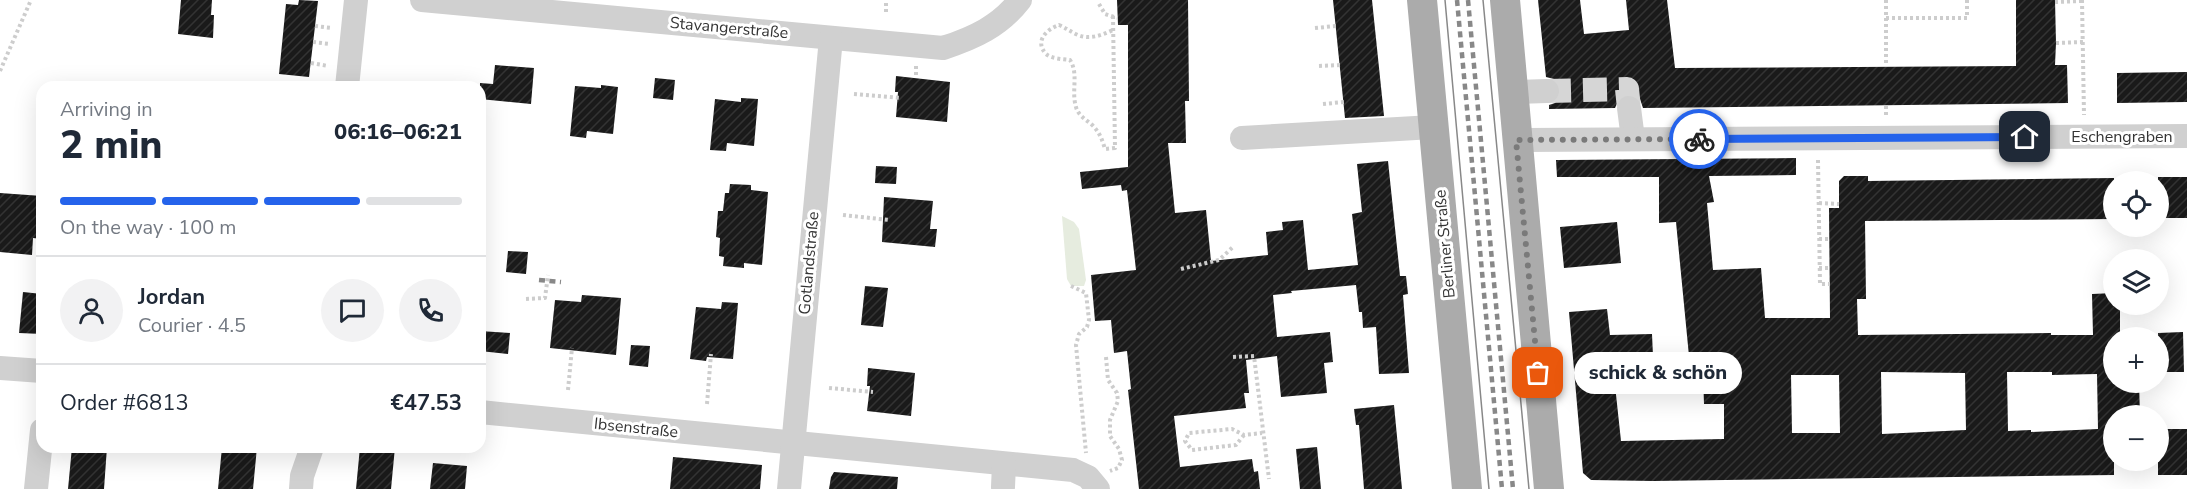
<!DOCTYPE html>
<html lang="en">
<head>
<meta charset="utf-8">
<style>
	body { margin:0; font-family:"Nunito Sans",sans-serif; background:#f2f2f3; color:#1f2937; height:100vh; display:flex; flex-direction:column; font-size:22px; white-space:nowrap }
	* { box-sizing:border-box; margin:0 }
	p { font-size:20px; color:#747a83 }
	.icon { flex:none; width:33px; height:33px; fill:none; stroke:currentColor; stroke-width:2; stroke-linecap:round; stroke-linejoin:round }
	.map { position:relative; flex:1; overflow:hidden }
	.drawer { position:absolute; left:36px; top:81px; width:450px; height:372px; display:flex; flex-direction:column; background:#fff; border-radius:18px; box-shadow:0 6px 24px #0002 }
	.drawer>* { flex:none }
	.controls { position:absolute; left:2103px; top:171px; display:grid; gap:12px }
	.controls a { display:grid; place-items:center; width:66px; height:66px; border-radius:50%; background:#fff; box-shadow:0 6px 24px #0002; font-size:30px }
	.pin { position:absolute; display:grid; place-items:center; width:51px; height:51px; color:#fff; margin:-26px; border-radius:12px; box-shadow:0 3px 9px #0006 }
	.courier { position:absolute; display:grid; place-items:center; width:60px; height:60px; margin:-30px; border:4px solid #2563eb; border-radius:50%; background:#fff; color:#222; box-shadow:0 2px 8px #0007 }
	.bubble { position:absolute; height:42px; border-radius:21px; background:#fff; box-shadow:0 6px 24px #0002; font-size:20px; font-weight:800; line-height:42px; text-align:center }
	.overview em { font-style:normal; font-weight:800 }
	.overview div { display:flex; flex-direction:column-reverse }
	.overview { display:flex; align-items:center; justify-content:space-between; height:102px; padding:0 24px }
	h1 { font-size:39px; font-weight:800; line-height:45px }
	.bar { display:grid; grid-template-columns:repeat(4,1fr); gap:9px 6px; align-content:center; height:72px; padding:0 24px }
	.bar i { height:8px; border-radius:4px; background:#e0e1e3 }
	.bar .current { background:#2563eb }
	.bar p { grid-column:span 4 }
	.line { display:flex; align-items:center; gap:15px; padding:0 24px; border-top:2px solid #e0e1e3 }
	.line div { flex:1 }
	.round { display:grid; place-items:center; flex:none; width:63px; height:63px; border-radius:32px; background:#f2f2f3 }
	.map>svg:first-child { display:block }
	.park { fill:#e6ecdf }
	.building { fill:url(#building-hatch); fill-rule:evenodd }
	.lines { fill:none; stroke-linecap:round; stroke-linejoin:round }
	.minor-tunnel { stroke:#d6d6d6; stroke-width:24; stroke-dasharray:24 12; stroke-linecap:butt }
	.path { stroke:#cdcdcd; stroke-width:4; stroke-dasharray:3 3; stroke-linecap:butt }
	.minor { stroke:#d0d0d0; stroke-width:24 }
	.major { stroke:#ababab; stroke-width:30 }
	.tram { stroke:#888; stroke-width:1.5 }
	.rail { stroke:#888; stroke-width:4.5; stroke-dasharray:6 4.5; stroke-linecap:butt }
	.done { stroke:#7a7a7a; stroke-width:6; stroke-dasharray:0 10.8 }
	.route { stroke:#2563eb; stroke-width:8 }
	.labels { text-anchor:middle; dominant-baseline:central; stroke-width:6; stroke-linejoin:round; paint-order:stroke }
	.street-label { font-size:16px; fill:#333; stroke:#fff }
</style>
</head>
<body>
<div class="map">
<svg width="2187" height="489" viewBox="0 0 2187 489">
	<defs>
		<pattern id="building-hatch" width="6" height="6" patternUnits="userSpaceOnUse" patternTransform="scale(1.5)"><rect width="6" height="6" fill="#1a1a1a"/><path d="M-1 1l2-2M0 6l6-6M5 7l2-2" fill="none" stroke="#333"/></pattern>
	</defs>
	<rect width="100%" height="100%" fill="#fff"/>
	<polygon class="park" points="1062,216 1074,222 1079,229 1086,280 1084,286 1071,286 1067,279"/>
	<g class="building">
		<polygon points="181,0 212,0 211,15 214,15 213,38 178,34"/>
		<polygon points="299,0 318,1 309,77 279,74 286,4 298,5"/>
		<polygon points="1117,0 1188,0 1189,101 1185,101 1186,143 1168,143 1175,213 1206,210 1211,261 1268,255 1266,232 1283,230 1282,222 1303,220 1308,270 1358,265 1352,214 1362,212 1357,164 1388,161 1400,276 1406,276 1408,294 1403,295 1409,373 1379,374 1376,327 1363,328 1362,312 1359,312 1356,285 1291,291 1292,293 1273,295 1277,337 1330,332 1333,362 1324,363 1327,393 1281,397 1277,356 1246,360 1249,393 1244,393 1246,408 1174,416 1180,467 1252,459 1254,472 1258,471 1260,489 1139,489 1128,390 1131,389 1127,351 1114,353 1111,320 1095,321 1091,275 1136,270 1127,190 1122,191 1121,185 1082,189 1080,172 1128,167 1128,25 1118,25"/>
		<polygon points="1333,0 1372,0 1384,116 1345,118"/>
		<polygon points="1538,0 1580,0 1584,34 1629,30 1626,0 1667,0 1675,68 2016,66 2016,0 2055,0 2056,43 2055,65 2067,65 2068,103 1643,108 1640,99 1635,95 1628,94 1620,97 1615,108 1549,109 1549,105 1555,103 1559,98 1561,90 1559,84 1554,79 1546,77"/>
		<polygon points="495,65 534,68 531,104 480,99 480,83 493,84"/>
		<polygon points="2187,72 2187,102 2117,103 2117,73"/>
		<polygon points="896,76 950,82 947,122 896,117 898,92 895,92"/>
		<polygon points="655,78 675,80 673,100 653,98"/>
		<polygon points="601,85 618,87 613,134 587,131 586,138 570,136 575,86 601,88"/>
		<polygon points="741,98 758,99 754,146 727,143 726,151 710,150 715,99 741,102"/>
		<path d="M1796 158V175L1709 176 1714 202 1707 203 1713 270 1761 268 1765 318H1830L1829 208H1839V181L1844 176H1868V181L2114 178V219L1865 221 1866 299H1857L1858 335 2051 333V335H2093L2092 294 2114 293V304H2120V338H2114V382H2139L2140 416H2114V475L1653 481 1591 480 1583 473 1569 312 1607 309 1610 335 1652 334 1653 356H1689L1676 222 1659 223V177H1557L1556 160ZM1881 372 1965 373 1966 430 1882 434ZM2007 372H2052V375L2097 374 2098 429 2031 432V430L2008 431ZM1703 375 1704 404H1724V439L1621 441 1614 376ZM1791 375H1839L1840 433H1792Z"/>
		<polygon points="876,166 897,167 896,184 875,183"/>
		<rect x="2158" y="177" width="29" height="41"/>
		<polygon points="730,184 751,185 751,190 768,192 762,265 744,263 744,268 723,266 724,257 719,256 720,238 716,237 718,211 723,211 725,193 729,193"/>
		<polygon points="0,193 42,196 42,239 33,238 32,255 0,252"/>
		<polygon points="884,197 933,201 930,229 937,229 935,247 882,242"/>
		<polygon points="1617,222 1621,263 1564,268 1560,227"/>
		<polygon points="508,251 528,252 526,274 506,272"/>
		<polygon points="865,286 888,288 883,327 861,325"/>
		<polygon points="23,292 42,294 42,334 19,333"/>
		<polygon points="582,295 621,298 616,355 550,348 555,300 581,302"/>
		<polygon points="722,302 738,303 733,359 707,357 706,361 690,359 696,307 721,309"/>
		<polygon points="480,331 510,333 508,354 480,351"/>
		<polygon points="2183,332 2184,372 2158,372 2158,333"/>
		<polygon points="631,345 650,346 648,367 629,365"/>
		<polygon points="868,368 915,373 911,416 867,411 870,386 867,386"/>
		<polygon points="1394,405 1402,489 1364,489 1359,425 1356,425 1354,409"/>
		<rect x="2158" y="429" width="29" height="46"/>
		<polygon points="72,447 107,447 104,489 68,489"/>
		<polygon points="222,447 257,447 253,489 218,489"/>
		<polygon points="360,447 395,447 391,489 356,489"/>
		<polygon points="1317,447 1321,489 1300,489 1296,449"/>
		<polygon points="673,457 762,465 760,489 670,489"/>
		<polygon points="433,463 467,466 465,489 430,489"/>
		<polygon points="834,472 898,477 897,489 829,489 831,477"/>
	</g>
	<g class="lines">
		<polyline class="minor-tunnel" points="1547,91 1627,89 1629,108"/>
		<g class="path">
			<polyline points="1886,0 1886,66"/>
			<polyline points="2082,0 2084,115"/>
			<polyline points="2055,2 2082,1"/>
			<polyline points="1099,4 1105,14 1117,18"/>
			<polyline points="886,12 886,0"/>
			<path d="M1113 16 1115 148 1105 149C1102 139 1099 131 1091 124 1085 119 1078 115 1076 107 1071 91 1079 74 1070 60 1063 59 1052 59 1046 54 1034 41 1047 29 1059 25 1066 28 1071 32 1078 35 1090 40 1102 35 1113 30"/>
			<polyline points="1886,18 1967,18 1967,0"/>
			<polyline points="315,26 332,28"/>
			<polyline points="1315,28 1336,26"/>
			<polyline points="313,42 330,44"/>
			<polyline points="2056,43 2083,42"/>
			<polyline points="311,63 328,66"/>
			<polyline points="916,66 916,77"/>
			<polyline points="1319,66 1340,65"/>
			<polyline points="0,71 31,0"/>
			<polyline points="854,94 901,98"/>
			<polyline points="1323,104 1344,102"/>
			<polyline points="1886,106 1886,117"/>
			<polyline points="1818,160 1820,284 1830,284"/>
			<polyline points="1819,203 1839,204"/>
			<polyline points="843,215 889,220"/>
			<polyline points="1819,239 1829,239"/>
			<polyline points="1819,268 1830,268"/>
			<polyline points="1181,269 1219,260 1233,247"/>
			<polyline points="1071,286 1086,293 1089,320 1087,327 1079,334 1076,345 1086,453"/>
			<polyline points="526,299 545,298 548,275"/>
			<polyline points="1106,357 1108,380 1117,393 1118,401 1110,420 1110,436 1119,449 1122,460 1118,468 1110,471"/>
			<polyline points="1233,357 1254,356 1269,479"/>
			<polyline points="829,388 873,392"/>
			<polyline points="568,390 572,348"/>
			<polyline points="707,404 711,354"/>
			<polyline points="1244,435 1236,445 1192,450 1185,441 1189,433 1232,429 1244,435 1262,433"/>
		</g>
		<g class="minor">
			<path d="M422 0 943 48C974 38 1000 26 1020 0"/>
			<polyline points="347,87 356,0"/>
			<polyline points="1512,92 1547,91"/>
			<polyline points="1629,108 1633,139"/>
			<polyline points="1242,138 1433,127"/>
			<polyline points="1516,140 2187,136"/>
			<polyline points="0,368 42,371"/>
			<polyline points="480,412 1073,470 1088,477 1098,489"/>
			<polyline points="1003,487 1004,464"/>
			<polyline points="36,489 42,430"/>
			<polyline points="301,489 302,476 312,447"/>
			<polyline points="789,489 831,38"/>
		</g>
		<g class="major">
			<polyline points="1422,0 1467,489"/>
			<polyline points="1505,0 1549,489"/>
		</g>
		<g class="tram">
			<polyline points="1445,0 1489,489"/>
			<polyline points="1483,0 1529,489"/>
		</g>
		<g class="rail">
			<polyline points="1457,0 1502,489"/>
			<polyline points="1468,0 1513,489"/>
			<polyline points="539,280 561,282"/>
		</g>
	</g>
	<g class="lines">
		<polyline class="done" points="1538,373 1516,140 1699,139"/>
		<polyline class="route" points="1699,139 2025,137"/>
	</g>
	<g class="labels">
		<g class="street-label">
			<text transform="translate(729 28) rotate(5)">Stavangerstraße</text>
			<text x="2122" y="137">Eschengraben</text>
			<text transform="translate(1445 244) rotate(-95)">Berliner Straße</text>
			<text transform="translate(809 263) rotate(-85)">Gotlandstraße</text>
			<text transform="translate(636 428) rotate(6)">Ibsenstraße</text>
		</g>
	</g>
</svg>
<div class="controls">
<a><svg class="icon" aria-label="locate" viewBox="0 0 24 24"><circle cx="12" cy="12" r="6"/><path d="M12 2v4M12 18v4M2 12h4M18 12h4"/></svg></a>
<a><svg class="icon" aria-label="layers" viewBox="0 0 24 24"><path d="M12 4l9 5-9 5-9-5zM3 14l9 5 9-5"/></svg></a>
<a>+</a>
<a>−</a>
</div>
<div class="pin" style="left:1538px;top:373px;background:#ea580c"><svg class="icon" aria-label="bag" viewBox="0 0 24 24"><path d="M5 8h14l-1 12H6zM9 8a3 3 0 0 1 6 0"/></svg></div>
<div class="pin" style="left:2025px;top:137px;background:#1f2937"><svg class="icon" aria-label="home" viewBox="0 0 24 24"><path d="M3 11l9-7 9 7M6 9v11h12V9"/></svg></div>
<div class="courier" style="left:1699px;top:139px"><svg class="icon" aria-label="bike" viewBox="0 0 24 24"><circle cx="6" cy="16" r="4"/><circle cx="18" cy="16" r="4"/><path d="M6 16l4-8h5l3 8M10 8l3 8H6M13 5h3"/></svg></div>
<div class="bubble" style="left:1574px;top:352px;width:168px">schick &amp; schön</div>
<section class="drawer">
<div class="overview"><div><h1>2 min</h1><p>Arriving in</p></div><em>06:16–06:21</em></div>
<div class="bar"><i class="current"></i><i class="current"></i><i class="current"></i><i></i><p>On the way · 100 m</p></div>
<div class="line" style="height:108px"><a class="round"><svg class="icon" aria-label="person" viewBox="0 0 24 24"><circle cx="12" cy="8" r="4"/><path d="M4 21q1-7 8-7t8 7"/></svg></a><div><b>Jordan</b><p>Courier · 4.5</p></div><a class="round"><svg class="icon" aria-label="chat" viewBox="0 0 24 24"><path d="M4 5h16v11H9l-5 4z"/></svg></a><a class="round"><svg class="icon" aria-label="phone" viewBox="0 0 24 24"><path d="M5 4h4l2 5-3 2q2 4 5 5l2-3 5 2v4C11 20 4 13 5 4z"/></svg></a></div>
<div class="line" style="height:78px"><div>Order #6813</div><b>€47.53</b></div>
</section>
</div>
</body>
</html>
